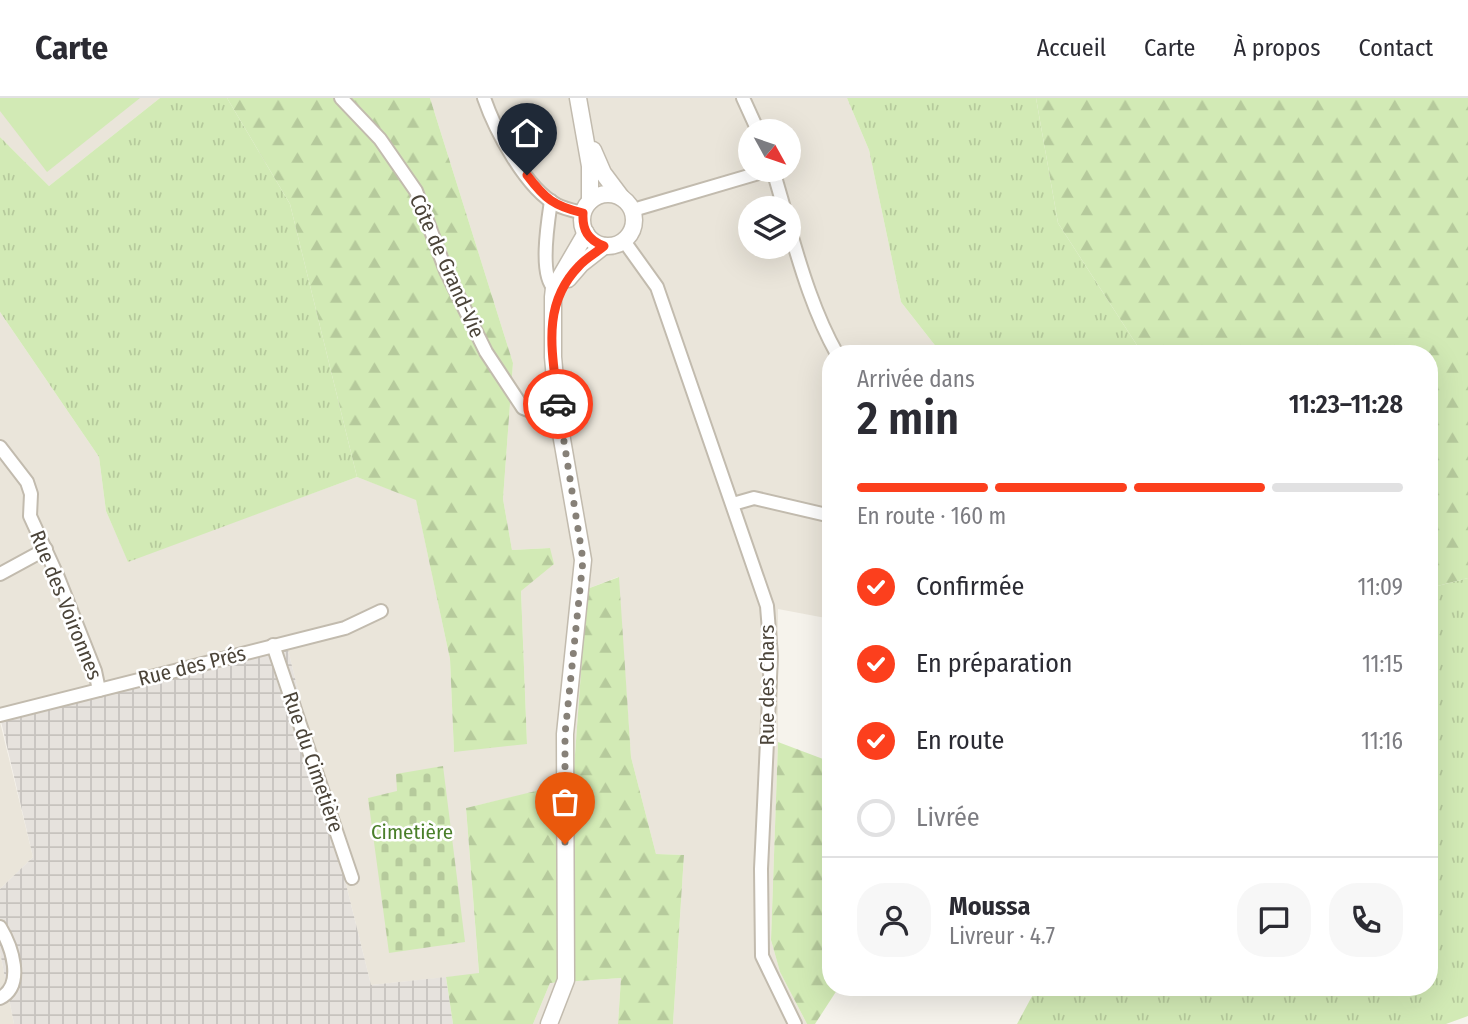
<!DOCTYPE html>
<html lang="fr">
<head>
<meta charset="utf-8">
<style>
	body { margin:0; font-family:"Fira Sans Condensed",sans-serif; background:#f7f7f7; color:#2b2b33; height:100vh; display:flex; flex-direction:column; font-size:26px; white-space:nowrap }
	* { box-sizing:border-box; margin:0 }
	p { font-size:23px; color:#7c7c81 }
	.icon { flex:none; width:38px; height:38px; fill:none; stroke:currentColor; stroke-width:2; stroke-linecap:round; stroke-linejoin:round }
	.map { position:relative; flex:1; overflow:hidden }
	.details { position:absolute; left:822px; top:247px; width:616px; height:651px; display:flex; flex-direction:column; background:#fff; border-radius:28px; box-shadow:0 7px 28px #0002 }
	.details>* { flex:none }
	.needle { width:46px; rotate:130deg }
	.tools { position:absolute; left:738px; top:21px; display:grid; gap:14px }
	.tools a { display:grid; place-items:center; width:63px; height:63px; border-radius:50%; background:#fff; box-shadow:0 7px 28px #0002; font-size:35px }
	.pin { position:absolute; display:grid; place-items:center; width:60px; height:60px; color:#fff; margin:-72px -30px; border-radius:50% 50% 50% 0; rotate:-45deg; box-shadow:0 0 7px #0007 }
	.pin .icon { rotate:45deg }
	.courier { position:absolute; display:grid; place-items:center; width:70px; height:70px; margin:-35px; border:5px solid #fc3f1d; border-radius:50%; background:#fff; color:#222; box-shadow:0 2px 9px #0007 }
	.summary em { font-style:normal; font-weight:600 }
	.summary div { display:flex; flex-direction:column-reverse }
	.summary { display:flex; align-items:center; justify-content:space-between; height:119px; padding:0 35px }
	h1 { font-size:46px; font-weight:600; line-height:52px }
	.bar { display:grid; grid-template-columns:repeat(4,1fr); gap:10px 7px; align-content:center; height:84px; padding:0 35px }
	.bar i { height:9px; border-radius:5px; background:#e1e1e2 }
	.bar .active { background:#fc3f1d }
	.bar p { grid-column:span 4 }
	.line { display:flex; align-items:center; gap:18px; padding:0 35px; border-top:2px solid #e1e1e2 }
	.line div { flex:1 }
	.round { display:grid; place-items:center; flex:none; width:74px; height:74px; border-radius:28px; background:#f7f7f7 }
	ol { padding:0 35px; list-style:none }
	li { display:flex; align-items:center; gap:21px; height:77px }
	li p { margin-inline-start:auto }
	li .icon { padding:7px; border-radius:50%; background:#fc3f1d; color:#fff; stroke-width:4 }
	li:last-child { color:#7c7c81 }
	li i { width:38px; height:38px; border:4px solid #e1e1e2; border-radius:50% }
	header { display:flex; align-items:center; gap:42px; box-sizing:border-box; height:98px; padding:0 35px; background:#fff; border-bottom:2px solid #e1e1e2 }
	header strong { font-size:33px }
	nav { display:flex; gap:38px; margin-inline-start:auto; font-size:24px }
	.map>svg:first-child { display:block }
	.residential { fill:#eae5da; fill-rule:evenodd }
	.industrial { fill:url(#industrial-grid) }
	.grass { fill:url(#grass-tufts) }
	.forest { fill:url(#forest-firs) }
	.cemetery { fill:url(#cemetery-stones) }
	.pitch { fill:#d2eab5 }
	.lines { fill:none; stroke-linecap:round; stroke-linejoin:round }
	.minor-casing { stroke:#c2bbae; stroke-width:16 }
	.tertiary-casing { stroke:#c2bbae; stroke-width:19 }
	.minor { stroke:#fff; stroke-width:12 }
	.tertiary { stroke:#fff; stroke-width:16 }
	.done { stroke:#878178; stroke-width:7; stroke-dasharray:0 12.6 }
	.route { stroke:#fc3f1d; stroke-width:9 }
	.labels { text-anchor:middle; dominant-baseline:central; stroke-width:5; stroke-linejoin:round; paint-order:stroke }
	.street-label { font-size:21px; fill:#4b4439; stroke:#fff }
	.park-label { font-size:21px; fill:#4a7f2a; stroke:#fff }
</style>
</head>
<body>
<header>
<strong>Carte</strong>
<nav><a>Accueil</a><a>Carte</a><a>À propos</a><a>Contact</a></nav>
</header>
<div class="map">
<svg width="1468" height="926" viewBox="0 0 1468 926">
	<defs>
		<pattern id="industrial-grid" width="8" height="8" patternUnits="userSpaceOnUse" patternTransform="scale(1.75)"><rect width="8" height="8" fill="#e6e2dd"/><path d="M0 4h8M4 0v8" fill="none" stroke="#c7c3be"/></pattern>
		<pattern id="grass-tufts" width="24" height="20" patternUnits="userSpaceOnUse" patternTransform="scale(1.75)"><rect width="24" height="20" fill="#d2eab5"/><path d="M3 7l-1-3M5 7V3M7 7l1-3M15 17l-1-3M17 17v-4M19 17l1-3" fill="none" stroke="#b6ca9c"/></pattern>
		<pattern id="forest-firs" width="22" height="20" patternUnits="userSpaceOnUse" patternTransform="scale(1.75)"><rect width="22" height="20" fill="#d2eab5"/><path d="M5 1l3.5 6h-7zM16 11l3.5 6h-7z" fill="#b6ca9c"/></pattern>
		<pattern id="cemetery-stones" width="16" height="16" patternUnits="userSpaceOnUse" patternTransform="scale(1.75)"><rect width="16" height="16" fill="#d2eab5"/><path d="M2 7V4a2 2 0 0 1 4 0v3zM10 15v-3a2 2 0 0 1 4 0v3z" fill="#b6ca9c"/></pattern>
	</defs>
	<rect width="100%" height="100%" fill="#f6f3ec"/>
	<g class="residential">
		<polygon points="0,0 160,0 49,88 0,39"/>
		<path d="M430 0H847L869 52 901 204 941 255 831 256V521L778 511V644L771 842 780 874 807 926H673L684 757 656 756 631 659 618 479 587 491 573 685 466 710 479 876 371 887 288 552 0 619V214L99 359 106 413 128 463 357 379 416 401 450 561 454 653 527 645 521 493 549 450 512 452 503 401 513 265ZM751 33H789V72H751ZM751 110H789V149H751Z"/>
		<polygon points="0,624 33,759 0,791"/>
		<polygon points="0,854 14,926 0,926"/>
		<polygon points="621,880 618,926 533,926 550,885"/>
	</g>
	<polygon class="industrial" points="288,552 371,887 446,879 453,926 14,926 0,854 0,791 33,759 0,619"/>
	<g class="grass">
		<polygon points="160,0 227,0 290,106 357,379 128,464 106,413 99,359 0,214 0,39 49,88"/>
		<polygon points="847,0 1036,0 1058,125 1142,255 941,255 901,204 869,52"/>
		<polygon points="1468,480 1468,918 1446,926 1017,926 1037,889 1430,889 1430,490"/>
	</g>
	<g class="forest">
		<polygon points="227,0 430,0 513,265 503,401 512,452 550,450 554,466 521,493 527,646 454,654 450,561 416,402 357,379 290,106"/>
		<polygon points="1036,0 1468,0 1468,480 1430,490 1430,256 1142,255 1058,125"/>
		<polygon points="619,479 631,659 656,756 684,757 673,926 618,926 621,880 550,885 533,926 453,926 446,879 479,875 466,710 573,684 587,491"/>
		<polygon points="778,644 831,664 831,889 839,889 815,926 807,926 780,874 771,842"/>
	</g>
	<polygon class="cemetery" points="443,668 465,844 389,855 368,700 397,693 396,676"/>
	<polygon class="pitch" points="0,0 140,0 47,74 0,13"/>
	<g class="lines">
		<defs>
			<g id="minor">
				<polyline points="341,0 380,41 416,93 446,173 486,254 523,310 559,324"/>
				<path d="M484 0C495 32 526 91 557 107 565 111 575 113 583 115"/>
				<polyline points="743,0 758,33"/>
				<polyline points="773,72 784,110"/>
				<path d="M551 103C548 123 539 177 554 190"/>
				<polyline points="633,112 769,72"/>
				<path d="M789 129C801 171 815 217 837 256"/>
				<polyline points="624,143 657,189 767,508 771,558 761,771 762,858 795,926"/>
				<polyline points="0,349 27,384 31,396 30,418 57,477 95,573 99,592"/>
				<polyline points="733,406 754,400 831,418"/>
				<polyline points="0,476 46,451"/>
				<polyline points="273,547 352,780"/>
				<polyline points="0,617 345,530 381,513"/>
				<path d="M0 829C12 849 25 887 0 900"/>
			</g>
			<g id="tertiary">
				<polyline points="578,0 590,68 590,103"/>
				<polyline points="593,52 603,75 621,99"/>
				<circle cx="608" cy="122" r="26"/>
				<polyline points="568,181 581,166 604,148"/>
				<polyline points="549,926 566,882 565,636 583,462 559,324 553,259 553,199 554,190 586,135"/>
			</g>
		</defs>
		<use href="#minor" class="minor-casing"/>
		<use href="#tertiary" class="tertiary-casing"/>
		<use href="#minor" class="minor"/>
		<use href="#tertiary" class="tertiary"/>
	</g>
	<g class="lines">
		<polyline class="done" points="558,306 583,462 565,636 565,746"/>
		<path class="route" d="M527 77C545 101 554 108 583 115 582 132 588 142 604 148 596 155 586 160 579 168 540 208 553 256 558 306"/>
	</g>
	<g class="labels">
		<g class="street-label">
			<text transform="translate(447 168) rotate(66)">Côte de Grand-Vie</text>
			<text transform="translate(66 507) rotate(68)">Rue des Voironnes</text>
			<text transform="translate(192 568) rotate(-14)">Rue des Prés</text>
			<text transform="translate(767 587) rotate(-90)">Rue des Chars</text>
			<text transform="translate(313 664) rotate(71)">Rue du Cimetière</text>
		</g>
		<g class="park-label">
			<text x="412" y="734">Cimetière</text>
		</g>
	</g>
</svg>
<div class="tools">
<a><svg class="needle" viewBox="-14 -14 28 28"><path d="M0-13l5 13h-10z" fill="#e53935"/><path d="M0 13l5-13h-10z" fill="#7c7c81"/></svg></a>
<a><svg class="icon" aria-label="layers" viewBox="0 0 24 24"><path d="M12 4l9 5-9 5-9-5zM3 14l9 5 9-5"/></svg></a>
</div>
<div class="pin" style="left:565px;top:746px;background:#ea580c"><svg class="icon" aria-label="bag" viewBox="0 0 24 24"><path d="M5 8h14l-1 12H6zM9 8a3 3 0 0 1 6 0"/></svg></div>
<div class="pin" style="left:527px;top:77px;background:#1f2937"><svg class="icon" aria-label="home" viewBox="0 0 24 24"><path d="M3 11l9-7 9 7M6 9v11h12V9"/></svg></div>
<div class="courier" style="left:558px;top:306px"><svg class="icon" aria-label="car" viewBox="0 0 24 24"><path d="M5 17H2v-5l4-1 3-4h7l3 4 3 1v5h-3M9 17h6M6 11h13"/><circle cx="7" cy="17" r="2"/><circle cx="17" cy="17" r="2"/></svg></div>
<section class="details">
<div class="summary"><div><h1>2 min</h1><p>Arrivée dans</p></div><em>11:23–11:28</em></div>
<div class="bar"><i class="active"></i><i class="active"></i><i class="active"></i><i></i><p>En route · 160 m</p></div>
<ol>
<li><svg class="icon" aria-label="check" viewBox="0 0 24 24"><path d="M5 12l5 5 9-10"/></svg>Confirmée<p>11:09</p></li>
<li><svg class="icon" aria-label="check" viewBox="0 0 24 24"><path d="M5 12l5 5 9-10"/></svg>En préparation<p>11:15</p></li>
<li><svg class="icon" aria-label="check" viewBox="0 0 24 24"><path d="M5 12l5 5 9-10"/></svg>En route<p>11:16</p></li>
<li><i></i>Livrée</li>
</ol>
<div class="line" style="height:126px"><a class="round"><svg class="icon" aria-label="person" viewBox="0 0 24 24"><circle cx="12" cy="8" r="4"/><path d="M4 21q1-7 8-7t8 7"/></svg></a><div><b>Moussa</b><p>Livreur · 4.7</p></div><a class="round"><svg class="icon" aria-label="chat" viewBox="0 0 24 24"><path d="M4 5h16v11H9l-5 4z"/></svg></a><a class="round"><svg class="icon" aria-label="phone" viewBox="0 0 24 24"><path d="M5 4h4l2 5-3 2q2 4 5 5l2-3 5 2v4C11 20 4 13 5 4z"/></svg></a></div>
</section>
</div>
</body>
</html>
